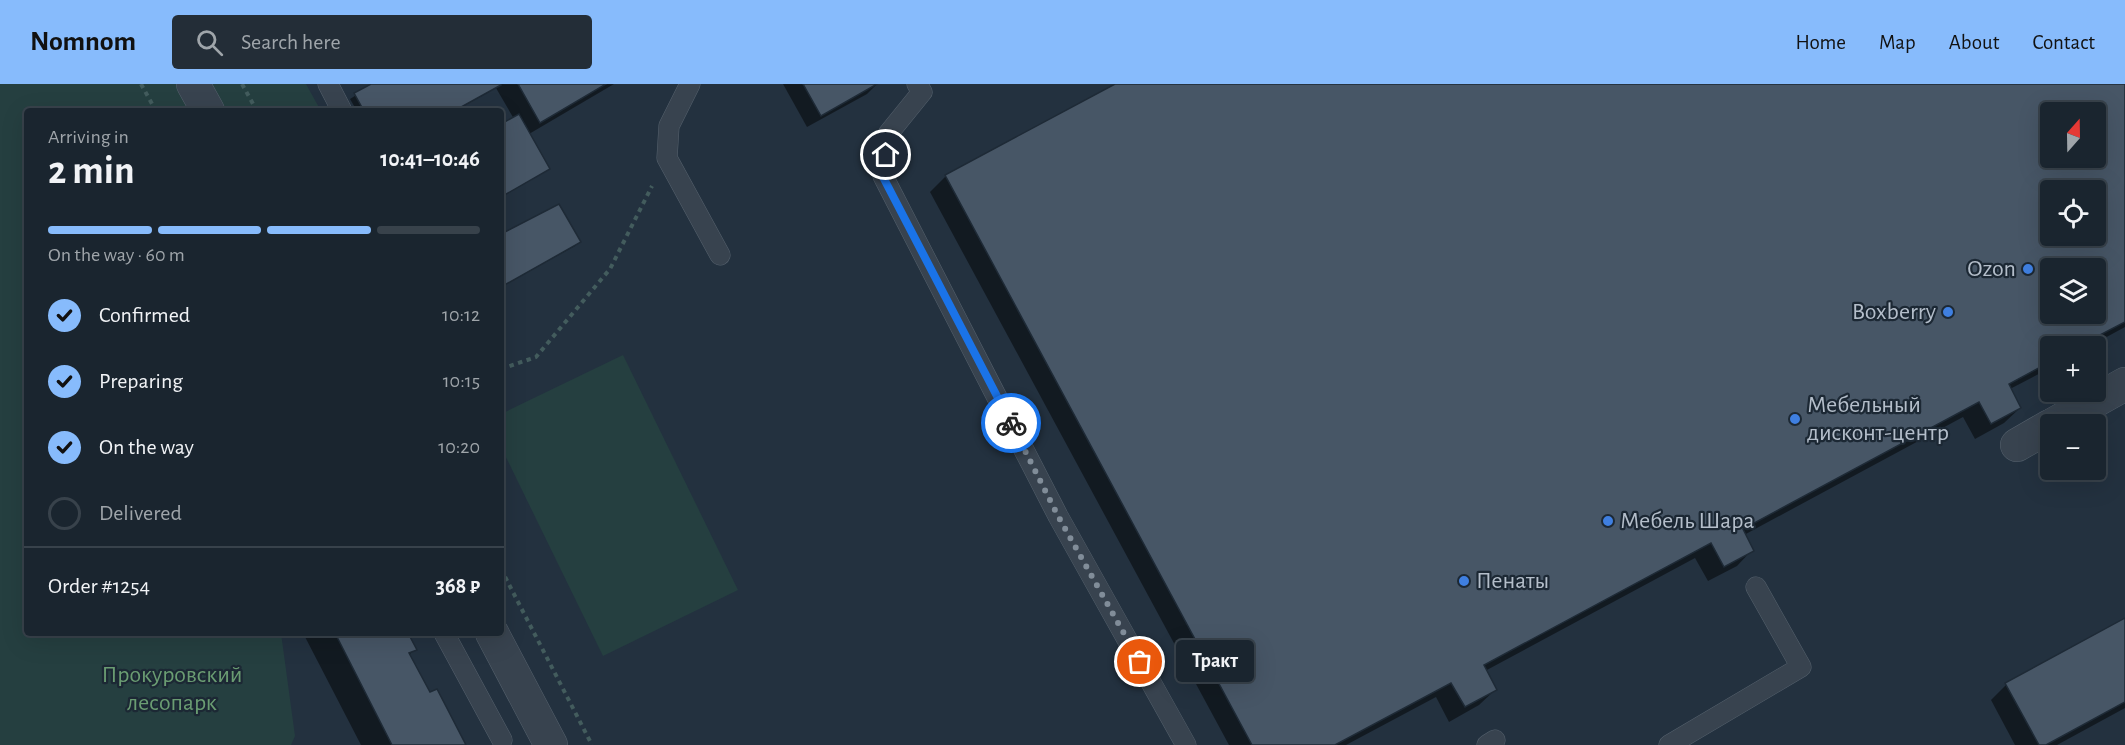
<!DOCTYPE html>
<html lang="en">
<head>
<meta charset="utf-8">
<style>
	body { margin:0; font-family:"Alegreya Sans",sans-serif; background:#232d37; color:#f1f3f6; height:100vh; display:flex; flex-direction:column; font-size:22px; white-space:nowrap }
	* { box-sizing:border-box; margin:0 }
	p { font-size:20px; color:#9fa5aa }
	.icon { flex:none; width:33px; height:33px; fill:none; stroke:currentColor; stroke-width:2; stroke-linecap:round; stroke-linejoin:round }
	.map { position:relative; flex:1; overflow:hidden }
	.details { position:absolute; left:24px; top:24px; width:480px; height:528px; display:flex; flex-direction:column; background:#1a252f; border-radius:6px; box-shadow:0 6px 24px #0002,0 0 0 2px #38424b }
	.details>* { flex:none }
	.needle { width:39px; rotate:20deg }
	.tools { position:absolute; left:2040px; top:18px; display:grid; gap:12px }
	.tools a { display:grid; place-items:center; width:66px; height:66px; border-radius:6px; background:#1a252f; box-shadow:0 6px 24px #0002,0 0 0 2px #38424b; font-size:30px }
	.pin { position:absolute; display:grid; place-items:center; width:51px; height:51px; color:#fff; margin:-26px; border:3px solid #fff; border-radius:50%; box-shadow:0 2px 6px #0007 }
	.courier { position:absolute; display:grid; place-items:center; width:60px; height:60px; margin:-30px; border:4px solid #1a73e8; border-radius:50%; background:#fff; color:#222; box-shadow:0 2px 8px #0007 }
	.bubble { position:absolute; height:42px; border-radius:6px; background:#1a252f; box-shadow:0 6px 24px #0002,0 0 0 2px #38424b; font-size:20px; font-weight:700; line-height:42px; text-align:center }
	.overview em { font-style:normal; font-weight:700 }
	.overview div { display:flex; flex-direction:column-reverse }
	.overview { display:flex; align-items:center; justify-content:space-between; height:102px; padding:0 24px }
	h1 { font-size:39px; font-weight:700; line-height:45px }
	.bar { display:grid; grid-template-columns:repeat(4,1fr); gap:9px 6px; align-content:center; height:72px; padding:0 24px }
	.bar i { height:8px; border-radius:4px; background:#38424b }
	.bar .selected { background:#87bbfc }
	.bar p { grid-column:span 4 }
	.line { display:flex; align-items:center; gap:15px; padding:0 24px; border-top:2px solid #38424b }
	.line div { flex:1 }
	ol { padding:0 24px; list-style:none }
	li { display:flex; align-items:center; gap:18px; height:66px }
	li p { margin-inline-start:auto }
	li .icon { padding:6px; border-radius:50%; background:#87bbfc; color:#111; stroke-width:4 }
	li:last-child { color:#9fa5aa }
	li i { width:33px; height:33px; border:3px solid #38424b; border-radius:50% }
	header { display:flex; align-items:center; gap:36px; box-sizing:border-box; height:84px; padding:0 30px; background:#87bbfc; color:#111 }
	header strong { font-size:28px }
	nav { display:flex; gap:33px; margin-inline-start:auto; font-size:21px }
	.search { width:420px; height:54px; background:#232d37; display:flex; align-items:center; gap:15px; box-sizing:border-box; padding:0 21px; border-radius:6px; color:#9fa5aa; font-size:22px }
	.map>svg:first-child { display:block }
	.green { fill:#253f40 }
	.shadow { fill:#0007; fill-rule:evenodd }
	.building { fill:#475666; stroke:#1e2a36; stroke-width:1.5; fill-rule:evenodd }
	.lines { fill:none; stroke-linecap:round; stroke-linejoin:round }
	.lane-casing { stroke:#55616d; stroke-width:21 }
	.street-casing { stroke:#55616d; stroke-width:34 }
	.path { stroke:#435c5d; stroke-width:4; stroke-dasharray:4.5 4.5; stroke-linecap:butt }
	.lane { stroke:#38434f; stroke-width:20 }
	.street { stroke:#38434f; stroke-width:33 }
	.done { stroke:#818d99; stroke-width:6; stroke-dasharray:0 10.8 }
	.route { stroke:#1a73e8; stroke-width:8 }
	.shop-dot { fill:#3f7fe0; stroke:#1c2834; stroke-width:2 }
	.labels { text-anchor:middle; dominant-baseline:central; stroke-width:4.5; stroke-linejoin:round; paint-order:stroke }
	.poi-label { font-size:24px; fill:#b4beca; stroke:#1c2834; text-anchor:start }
	.park-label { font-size:24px; fill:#6a9c72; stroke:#1c2834 }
</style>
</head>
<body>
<header>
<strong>Nomnom</strong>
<div class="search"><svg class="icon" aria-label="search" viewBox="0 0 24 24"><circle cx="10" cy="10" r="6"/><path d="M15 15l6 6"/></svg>Search here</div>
<nav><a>Home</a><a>Map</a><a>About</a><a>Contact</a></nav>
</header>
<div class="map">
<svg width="2125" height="661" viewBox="0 0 2125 661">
	<rect width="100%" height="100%" fill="#23313f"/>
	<g class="green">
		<polygon points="0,0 306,0 321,27 27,27 27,549 281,549 295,652 291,661 0,661"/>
		<polygon points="623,271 738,506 603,572 501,363 501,330"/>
	</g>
	<g class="shadow">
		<polygon points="374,0 614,0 529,50 548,85 501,113 501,42 514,35 496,4 455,27 357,27 350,15"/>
		<polygon points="783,0 877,0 867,10 807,43"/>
		<path d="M1118 0H2125V243L2090 262H2050V284L2010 305 2020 324 2004 339 1975 355 1963 333 1744 451 1752 466 1737 482 1708 497 1695 474 1485 587 1495 606 1479 621 1449 638 1436 613 1346 661H1229L930 108 946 92ZM2050 28H2096V74H2050ZM2050 106H2096V152H2050ZM2050 184H2096V230H2050Z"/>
		<polygon points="501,152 579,158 575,162 501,203"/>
		<polygon points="2125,536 2125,624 2057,661 2015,661 1991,616 2006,601"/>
		<polygon points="303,549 406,549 415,565 409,571 429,610 465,661 361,661"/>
	</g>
	<g class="building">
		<polygon points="371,0 500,0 501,1 454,27 364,27 354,9"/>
		<polygon points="518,0 606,0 540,39"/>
		<polygon points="803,0 877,0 821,32"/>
		<path d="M1115 0H2125V238L2079 262H2050V278L2009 300 2021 324 1991 340 1979 318 1743 445 1754 467 1724 483 1711 459 1484 581 1497 606 1465 623 1451 599 1335 661H1252L945 91ZM2050 28H2096V74H2050ZM2050 106H2096V152H2050ZM2050 184H2096V230H2050Z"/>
		<polygon points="519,30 550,85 501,113 501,40"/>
		<polygon points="559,120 581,158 501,203 501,150"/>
		<polygon points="2125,534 2125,618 2046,661 2039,661 2005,599"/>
		<polygon points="335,549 408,549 417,566 409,569 430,608 437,605 466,661 392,661"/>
	</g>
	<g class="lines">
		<defs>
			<g id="lane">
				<polyline points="328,0 342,27"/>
				<polyline points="690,0 669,42 667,74 720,171"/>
				<polyline points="917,0 922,8 888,50 883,92 1058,432 1186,661"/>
				<polyline points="444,549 502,656"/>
				<polyline points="1487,661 1495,656"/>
				<polyline points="1669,661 1801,583 1756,503"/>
			</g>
			<g id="street">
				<polyline points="193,0 208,27"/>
				<polyline points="2054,340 2125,300"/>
				<polyline points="2017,361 2050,342"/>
				<polyline points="492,549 551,661"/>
			</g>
		</defs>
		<use href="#lane" class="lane-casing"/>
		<use href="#street" class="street-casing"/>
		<g class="path">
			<polyline points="141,0 156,27"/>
			<polyline points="242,0 257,27"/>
			<polyline points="501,285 536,273 610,185 652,102"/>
			<polyline points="501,485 592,661"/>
		</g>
		<use href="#lane" class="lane"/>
		<use href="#street" class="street"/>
	</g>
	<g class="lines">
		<polyline class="done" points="1011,339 1058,432 1140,578"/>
		<polyline class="route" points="886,71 883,93 1011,339"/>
	</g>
	<g class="shop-dot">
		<circle cx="2028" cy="185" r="6"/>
		<circle cx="1948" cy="228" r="6"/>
		<circle cx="1795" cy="335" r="6"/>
		<circle cx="1608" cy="437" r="6"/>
		<circle cx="1464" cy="497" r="6"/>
	</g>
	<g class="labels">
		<g class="poi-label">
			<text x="2016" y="185" text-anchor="end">Ozon</text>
			<text x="1936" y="228" text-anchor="end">Boxberry</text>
			<text x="1807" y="321">Мебельный<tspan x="1807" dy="28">дисконт-центр</tspan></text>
			<text x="1620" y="437">Мебель Шара</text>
			<text x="1476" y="497">Пенаты</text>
		</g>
		<g class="park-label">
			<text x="172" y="591">Прокуровский<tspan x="172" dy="28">лесопарк</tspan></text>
		</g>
	</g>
</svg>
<div class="tools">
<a><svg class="needle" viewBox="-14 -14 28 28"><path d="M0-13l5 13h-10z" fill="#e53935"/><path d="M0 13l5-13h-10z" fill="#9fa5aa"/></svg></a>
<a><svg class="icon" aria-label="locate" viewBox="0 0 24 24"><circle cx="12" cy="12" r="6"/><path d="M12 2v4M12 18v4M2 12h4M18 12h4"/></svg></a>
<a><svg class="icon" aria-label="layers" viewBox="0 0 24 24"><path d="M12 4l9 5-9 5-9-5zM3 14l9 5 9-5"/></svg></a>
<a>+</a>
<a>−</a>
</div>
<div class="pin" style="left:1140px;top:578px;background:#ea580c"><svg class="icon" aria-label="bag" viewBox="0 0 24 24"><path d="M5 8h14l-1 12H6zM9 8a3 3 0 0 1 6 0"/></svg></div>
<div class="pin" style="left:886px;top:71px;background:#1f2937"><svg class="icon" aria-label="home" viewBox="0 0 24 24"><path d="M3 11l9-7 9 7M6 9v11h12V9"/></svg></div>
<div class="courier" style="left:1011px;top:339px"><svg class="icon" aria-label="bike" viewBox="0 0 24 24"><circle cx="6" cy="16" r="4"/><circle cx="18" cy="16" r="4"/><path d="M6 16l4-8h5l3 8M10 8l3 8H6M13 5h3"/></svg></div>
<div class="bubble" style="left:1176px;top:556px;width:78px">Тракт</div>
<section class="details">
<div class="overview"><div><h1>2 min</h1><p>Arriving in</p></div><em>10:41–10:46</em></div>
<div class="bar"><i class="selected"></i><i class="selected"></i><i class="selected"></i><i></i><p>On the way · 60 m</p></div>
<ol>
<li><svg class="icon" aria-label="check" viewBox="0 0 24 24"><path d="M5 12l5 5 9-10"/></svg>Confirmed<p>10:12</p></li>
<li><svg class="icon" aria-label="check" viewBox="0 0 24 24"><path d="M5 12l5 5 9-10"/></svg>Preparing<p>10:15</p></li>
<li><svg class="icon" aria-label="check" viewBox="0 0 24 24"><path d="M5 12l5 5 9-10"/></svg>On the way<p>10:20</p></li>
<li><i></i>Delivered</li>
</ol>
<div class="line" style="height:78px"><div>Order #1254</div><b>368 ₽</b></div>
</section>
</div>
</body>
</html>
